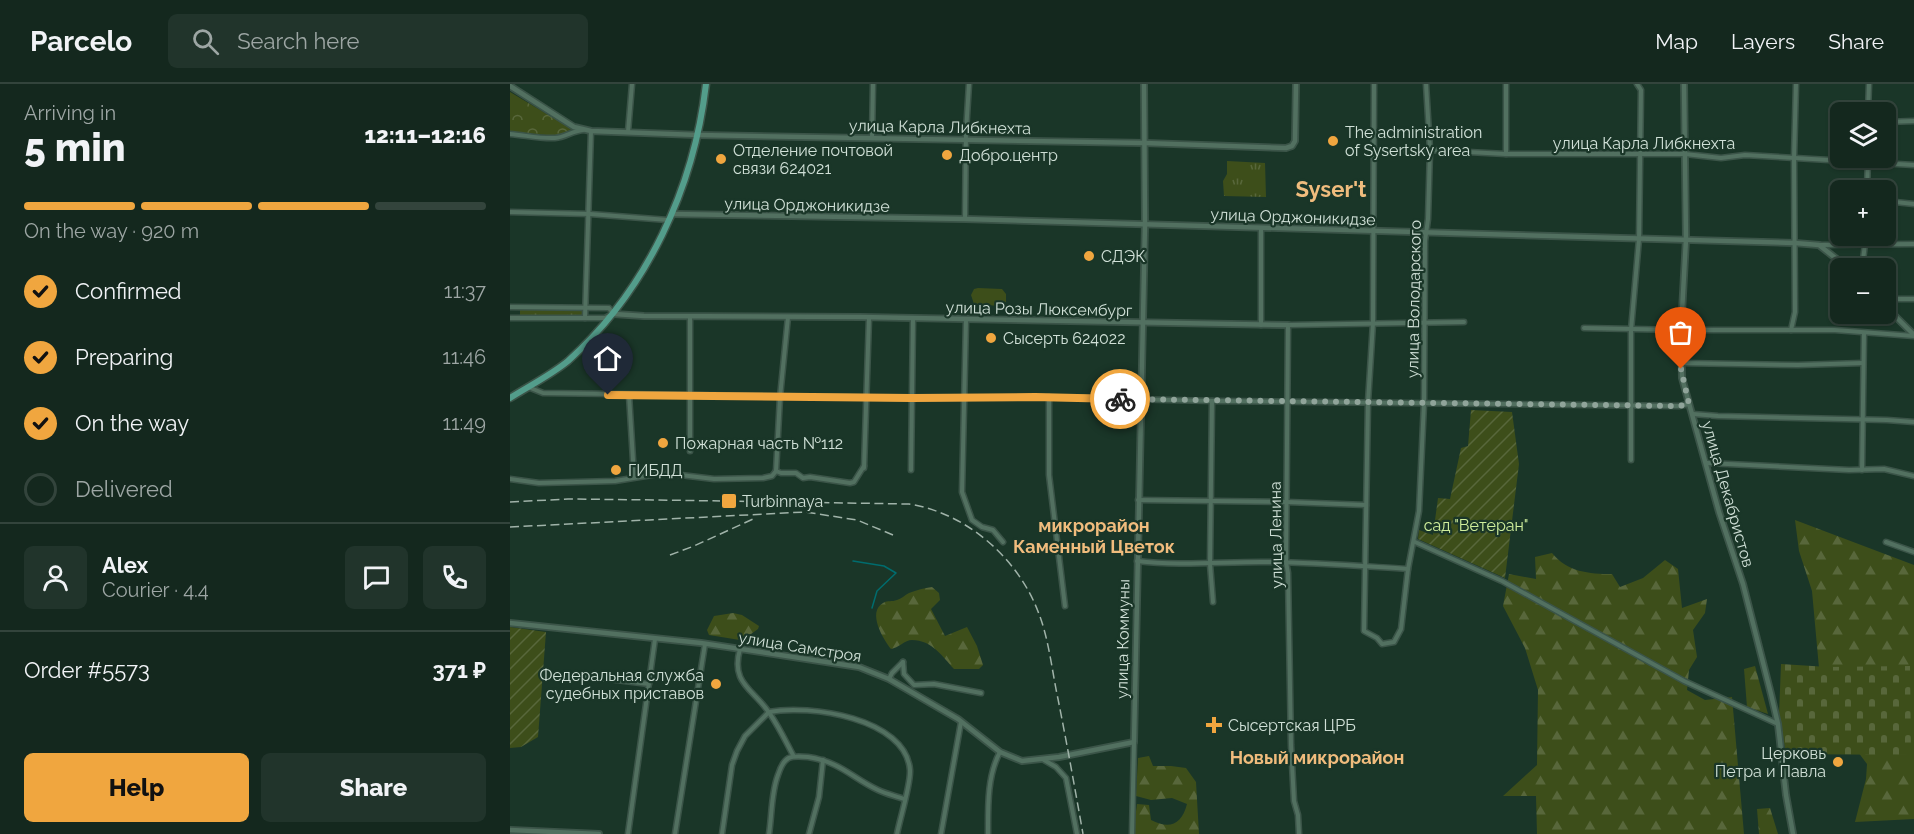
<!DOCTYPE html>
<html lang="en">
<head>
<meta charset="utf-8">
<style>
	body { margin:0; font-family:Raleway,sans-serif; background:#21342b; color:#f1f3f6; height:100vh; display:flex; flex-direction:column; font-size:22px; white-space:nowrap }
	* { box-sizing:border-box; margin:0 }
	p { font-size:20px; color:#9da6a4 }
	.icon { flex:none; width:33px; height:33px; fill:none; stroke:currentColor; stroke-width:2; stroke-linecap:round; stroke-linejoin:round }
	.map { position:relative; flex:1; overflow:hidden }
	.panel { display:flex; flex-direction:column; background:#14281e; width:510px }
	.panel>* { flex:none }
	.tools { position:absolute; left:1320px; top:18px; display:grid; gap:12px }
	.tools a { display:grid; place-items:center; width:66px; height:66px; border-radius:9px; background:#14281e; box-shadow:0 2px 4px #0004,0 0 0 2px #33443c; font-size:30px }
	.pin { position:absolute; display:grid; place-items:center; width:51px; height:51px; color:#fff; margin:-62px -26px; border-radius:50% 50% 50% 0; rotate:-45deg; box-shadow:0 0 6px #0007 }
	.pin .icon { rotate:45deg }
	.courier { position:absolute; display:grid; place-items:center; width:60px; height:60px; margin:-30px; border:4px solid #f0a63f; border-radius:50%; background:#fff; color:#222; box-shadow:0 2px 8px #0007 }
	.summary em { font-style:normal; font-weight:800 }
	.summary div { display:flex; flex-direction:column-reverse }
	.summary { display:flex; align-items:center; justify-content:space-between; height:102px; padding:0 24px }
	h1 { font-size:39px; font-weight:800; line-height:45px }
	.bar { display:grid; grid-template-columns:repeat(4,1fr); gap:9px 6px; align-content:center; height:72px; padding:0 24px }
	.bar i { height:8px; border-radius:4px; background:#33443c }
	.bar .on { background:#f0a63f }
	.bar p { grid-column:span 4 }
	.line { display:flex; align-items:center; gap:15px; padding:0 24px; border-top:2px solid #33443c }
	.line div { flex:1 }
	.round { display:grid; place-items:center; flex:none; width:63px; height:63px; border-radius:9px; background:#21342b }
	ol { padding:0 24px; list-style:none }
	li { display:flex; align-items:center; gap:18px; height:66px }
	li p { margin-inline-start:auto }
	li .icon { padding:6px; border-radius:50%; background:#f0a63f; color:#111; stroke-width:4 }
	li:last-child { color:#9da6a4 }
	li i { width:33px; height:33px; border:3px solid #33443c; border-radius:50% }
	.cta { display:flex; gap:12px; margin-top:auto; padding:12px 24px }
	.cta a { flex:1; height:69px; border-radius:9px; background:#f0a63f; color:#111; font-size:24px; font-weight:800; line-height:69px; text-align:center }
	.cta a+a { background:#21342b; color:#f1f3f6 }
	header { display:flex; align-items:center; gap:36px; box-sizing:border-box; height:84px; padding:0 30px; background:#14281e; border-bottom:2px solid #33443c }
	header strong { font-size:28px }
	nav { display:flex; gap:33px; margin-inline-start:auto; font-size:21px }
	.search { width:420px; height:54px; background:#21342b; display:flex; align-items:center; gap:15px; box-sizing:border-box; padding:0 21px; border-radius:9px; color:#9da6a4; font-size:22px }
	main { display:flex; flex:1; min-height:0 }
	.map>svg:first-child { display:block }
	.grass { fill:url(#grass-tufts) }
	.forest { fill:url(#forest-firs) }
	.cemetery { fill:url(#cemetery-stones) }
	.park { fill:url(#park-crowns) }
	.garden { fill:url(#garden-furrows) }
	.pitch { fill:#3d4e1a }
	.lines { fill:none; stroke-linecap:round; stroke-linejoin:round }
	.stream { stroke:#006c6e; stroke-width:1.5 }
	.minor-casing { stroke:#3b5448; stroke-width:7 }
	.tertiary-casing { stroke:#3b5448; stroke-width:8 }
	.primary-casing { stroke:#3b5448; stroke-width:9 }
	.minor { stroke:#527060; stroke-width:4 }
	.tertiary { stroke:#527060; stroke-width:4.5 }
	.primary { stroke:#539d8b; stroke-width:6 }
	.rail { stroke:#a0b3a9; stroke-width:1.5; stroke-dasharray:9 4.5; stroke-linecap:butt }
	.done { stroke:#90a49a; stroke-width:6; stroke-dasharray:0 10.8 }
	.route { stroke:#f0a63f; stroke-width:8 }
	.poi-dot { fill:#f0a63f; stroke:#1a3628; stroke-width:2 }
	.labels { text-anchor:middle; dominant-baseline:central; stroke-width:4.5; stroke-linejoin:round; paint-order:stroke }
	.street-label { font-size:16px; fill:#d0e0d7; stroke:#1a3628 }
	.poi-label { font-size:16px; fill:#d0e0d7; stroke:#1a3628; text-anchor:start }
	.park-label { font-size:16px; fill:#d0ef9c; stroke:#1a3628 }
	.neighbourhood-label { font-size:18px; font-weight:bold; fill:#f0bc7d; stroke:#1a3628 }
	.district-label { font-size:22px; font-weight:bold; fill:#f0bc7d; stroke:#1a3628 }
</style>
</head>
<body>
<header>
<strong>Parcelo</strong>
<div class="search"><svg class="icon" aria-label="search" viewBox="0 0 24 24"><circle cx="10" cy="10" r="6"/><path d="M15 15l6 6"/></svg>Search here</div>
<nav><a>Map</a><a>Layers</a><a>Share</a></nav>
</header>
<main>
<section class="panel">
<div class="summary"><div><h1>5 min</h1><p>Arriving in</p></div><em>12:11–12:16</em></div>
<div class="bar"><i class="on"></i><i class="on"></i><i class="on"></i><i></i><p>On the way · 920 m</p></div>
<ol>
<li><svg class="icon" aria-label="check" viewBox="0 0 24 24"><path d="M5 12l5 5 9-10"/></svg>Confirmed<p>11:37</p></li>
<li><svg class="icon" aria-label="check" viewBox="0 0 24 24"><path d="M5 12l5 5 9-10"/></svg>Preparing<p>11:46</p></li>
<li><svg class="icon" aria-label="check" viewBox="0 0 24 24"><path d="M5 12l5 5 9-10"/></svg>On the way<p>11:49</p></li>
<li><i></i>Delivered</li>
</ol>
<div class="line" style="height:108px"><a class="round"><svg class="icon" aria-label="person" viewBox="0 0 24 24"><circle cx="12" cy="8" r="4"/><path d="M4 21q1-7 8-7t8 7"/></svg></a><div><b>Alex</b><p>Courier · 4.4</p></div><a class="round"><svg class="icon" aria-label="chat" viewBox="0 0 24 24"><path d="M4 5h16v11H9l-5 4z"/></svg></a><a class="round"><svg class="icon" aria-label="phone" viewBox="0 0 24 24"><path d="M5 4h4l2 5-3 2q2 4 5 5l2-3 5 2v4C11 20 4 13 5 4z"/></svg></a></div>
<div class="line" style="height:78px"><div>Order #5573</div><b>371 ₽</b></div>
<div class="cta"><a>Help</a><a>Share</a></div>
</section>
<div class="map">
<svg width="1404" height="750" viewBox="0 0 1404 750">
	<defs>
		<pattern id="grass-tufts" width="24" height="20" patternUnits="userSpaceOnUse" patternTransform="scale(1.5)"><rect width="24" height="20" fill="#3d4e1a"/><path d="M3 7l-1-3M5 7V3M7 7l1-3M15 17l-1-3M17 17v-4M19 17l1-3" fill="none" stroke="#58673b"/></pattern>
		<pattern id="forest-firs" width="22" height="20" patternUnits="userSpaceOnUse" patternTransform="scale(1.5)"><rect width="22" height="20" fill="#3d4e1a"/><path d="M5 1l3.5 6h-7zM16 11l3.5 6h-7z" fill="#58673b"/></pattern>
		<pattern id="cemetery-stones" width="16" height="16" patternUnits="userSpaceOnUse" patternTransform="scale(1.5)"><rect width="16" height="16" fill="#3d4e1a"/><path d="M2 7V4a2 2 0 0 1 4 0v3zM10 15v-3a2 2 0 0 1 4 0v3z" fill="#58673b"/></pattern>
		<pattern id="park-crowns" width="20" height="18" patternUnits="userSpaceOnUse" patternTransform="scale(1.5)"><rect width="20" height="18" fill="#3d4e1a"/><path d="M2 6a3 3 0 1 1 6 0M12 15a3 3 0 1 1 6 0" fill="none" stroke="#58673b"/></pattern>
		<pattern id="garden-furrows" width="10" height="10" patternUnits="userSpaceOnUse" patternTransform="scale(1.5)"><rect width="10" height="10" fill="#3d4e1a"/><path d="M-1 1l2-2M0 10L10 0M9 11l2-2" fill="none" stroke="#58673b"/></pattern>
	</defs>
	<rect width="100%" height="100%" fill="#1a3628"/>
	<g class="grass">
		<polygon points="717,77 755,79 756,113 714,112 713,97 717,90"/>
		<polygon points="10,225 74,226 74,233 10,233"/>
	</g>
	<g class="forest">
		<polygon points="1285,436 1404,481 1404,735 1345,738 1356,695 1357,680 1348,668 1309,584 1302,507 1289,467"/>
		<path d="M1042 469C1057 488 1079 490 1102 490L1110 503 1133 494 1155 476 1168 485 1172 524 1197 515 1195 529 1183 546 1187 573 1179 586 1177 606 1195 616 1222 613 1234 750H1027L1026 712H993L1027 681 1028 606 1015 564 993 522 999 490 1026 495 1025 473Z"/>
		<path d="M422 503 429 509 430 516 421 525 435 552 457 543 467 562 473 581 469 585H444C433 573 422 556 402 556 395 556 388 564 381 565 373 555 357 528 373 519 378 516 382 518 387 516 391 515 395 511 399 509 407 506 414 504 422 503Z"/>
		<polygon points="223,529 232,531 249,542 248,545 241,550 240,555 236,557 199,551 197,546 204,532"/>
		<polygon points="1245,582 1258,630 1237,623 1234,585"/>
		<path d="M639 672 643 682H661L676 684 686 698 689 750H623L627 720 639 721 641 736C660 746 672 740 677 720L662 714 641 716 626 712 628 674Z"/>
		<polygon points="1260,724 1268,750 1249,750 1247,725"/>
	</g>
	<polygon class="cemetery" points="1271,580 1318,583 1400,582 1401,671 1276,670 1269,631"/>
	<polygon class="park" points="0,8 62,45 49,52 0,48"/>
	<g class="garden">
		<polygon points="961,326 1002,328 1009,380 995,494 908,455 909,446 923,451 928,414 940,415 951,364 958,362"/>
		<polygon points="0,543 36,548 28,653 11,663 0,664"/>
	</g>
	<polygon class="pitch" points="468,204 492,205 496,210 496,218 489,222 464,220 461,211 464,205"/>
	<g class="lines">
		<polyline class="stream" points="343,477 374,482 386,489 367,507 362,524"/>
		<defs>
			<g id="minor">
				<polyline points="864,0 863,239 858,318 854,547 867,554 872,560 884,558 891,545 898,485 909,427 914,319 915,157 918,135 920,66 916,0"/>
				<polyline points="1358,28 1359,0"/>
				<polyline points="1376,38 1404,37"/>
				<polyline points="118,48 122,0"/>
				<path d="M0 50C14 51 31 55 45 54 56 53 62 47 73 46"/>
				<polyline points="362,54 363,0"/>
				<polyline points="864,67 920,66 996,70 1175,70 1211,74 1235,71 1404,81"/>
				<polyline points="996,70 996,0"/>
				<polyline points="1357,106 1358,74"/>
				<polyline points="1376,117 1404,120"/>
				<polyline points="0,128 80,130 158,136"/>
				<polyline points="455,135 456,48 459,0"/>
				<polyline points="1309,161 1404,160"/>
				<polyline points="1352,184 1356,152"/>
				<polyline points="1376,215 1404,215"/>
				<polyline points="0,223 99,224 102,228"/>
				<polyline points="0,234 95,234 99,232"/>
				<polyline points="75,234 81,47"/>
				<polyline points="456,236 452,408 462,436 472,443 483,446 493,458"/>
				<polyline points="751,241 751,145"/>
				<polyline points="1074,244 1171,246 1325,246 1404,252"/>
				<polyline points="1281,246 1285,228 1284,74 1286,0"/>
				<polyline points="1172,279 1288,281 1353,279"/>
				<polyline points="18,303 33,309 402,314 525,313 704,317 1169,322 1179,320"/>
				<polyline points="119,311 124,392"/>
				<polyline points="539,313 539,391 555,522"/>
				<polyline points="702,317 700,480 703,518"/>
				<polyline points="1183,330 1208,332 1377,336 1404,338"/>
				<polyline points="180,367 180,233"/>
				<polyline points="1121,376 1121,246 1129,155 1131,6 1127,0"/>
				<polyline points="1197,379 1339,386 1374,385 1404,392"/>
				<polyline points="354,384 359,234"/>
				<polyline points="401,386 403,235"/>
				<polyline points="1352,386 1354,249"/>
				<polyline points="266,387 270,313 278,233"/>
				<polyline points="266,387 271,389 286,389 293,394 300,393 340,399 344,398 354,382"/>
				<polyline points="0,395 29,399 105,397 154,389 204,395 253,394 262,392 266,387"/>
				<polyline points="628,416 777,418 856,421"/>
				<polyline points="905,458 992,497 1174,597 1268,640"/>
				<polyline points="1376,458 1404,468"/>
				<path d="M627 477C668 482 709 478 751 478 800 478 849 482 898 485"/>
				<path d="M230 565C220 600 244 605 260 630 269 643 276 658 283 671"/>
				<polyline points="393,578 394,590 404,601 424,600 471,609"/>
				<polyline points="74,592 139,600"/>
				<polyline points="379,595 382,589 393,578"/>
				<polyline points="534,676 546,683 556,694 567,750"/>
				<polyline points="118,750 145,555"/>
				<polyline points="165,750 195,560"/>
				<path d="M212 750 222 681 227 667 235 652 259 628C299 620 396 634 400 686 401 700 390 734 387 750"/>
				<path d="M259 750C262 731 261 709 268 691 274 672 280 671 298 673 331 678 342 694 368 706 376 710 386 712 394 715"/>
				<polyline points="299,750 309,713 313,676"/>
				<polyline points="431,750 451,638"/>
				<path d="M478 750C478 723 477 692 490 668"/>
				<polyline points="622,750 624,658"/>
				<polyline points="789,750 788,731 784,717 781,661 778,489 776,478 778,241 954,238"/>
			</g>
			<g id="tertiary">
				<polyline points="1174,0 1176,155 1171,246 1172,294 1209,428 1233,500 1261,610 1268,640 1276,711 1283,750"/>
				<polyline points="0,2 64,43 81,47 188,51 635,59 776,64 782,62 785,57 786,0"/>
				<polyline points="162,130 455,135 1285,159 1309,161 1338,184"/>
				<polyline points="1376,223 1404,251"/>
				<polyline points="104,230 134,232 351,233 778,241"/>
				<polyline points="0,539 191,559 349,583 379,595 448,635 490,668 512,677 549,673 624,658 635,140 634,0"/>
				<polyline points="0,746 89,750"/>
			</g>
			<path id="primary" d="M0 314C19 302 41 291 58 277 137 206 184 104 196 0"/>
		</defs>
		<use href="#minor" class="minor-casing"/>
		<use href="#tertiary" class="tertiary-casing"/>
		<use href="#primary" class="primary-casing"/>
		<use href="#minor" class="minor"/>
		<use href="#tertiary" class="tertiary"/>
		<use href="#primary" class="primary"/>
		<g class="rail">
			<path d="M0 418 58 415 149 416 399 420C457 429 509 475 529 530 539 556 542 587 548 615 557 660 565 705 573 750"/>
			<polyline points="0,443 295,428 347,436 383,451"/>
			<polyline points="160,471 184,462 243,435"/>
		</g>
	</g>
	<g class="lines">
		<polyline class="done" points="610,315 1169,322 1179,320 1171,285"/>
		<polyline class="route" points="98,311 402,314 525,313 610,315"/>
	</g>
	<g class="poi-dot">
		<circle cx="823" cy="57" r="6"/>
		<circle cx="437" cy="71" r="6"/>
		<circle cx="211" cy="75" r="6"/>
		<circle cx="579" cy="172" r="6"/>
		<circle cx="481" cy="254" r="6"/>
		<circle cx="153" cy="359" r="6"/>
		<circle cx="106" cy="386" r="6"/>
		<rect x="211" y="409" width="16" height="16" rx="3"/>
		<circle cx="206" cy="600" r="6"/>
		<path d="M701 632h6v6h6v6h-6v6h-6v-6h-6v-6h6z"/>
		<circle cx="1328" cy="678" r="6"/>
	</g>
	<g class="labels">
		<g class="street-label">
			<text transform="translate(430 43) rotate(1)">улица Карла Либкнехта</text>
			<text x="1134" y="59">улица Карла Либкнехта</text>
			<text transform="translate(297 121) rotate(1)">улица Орджоникидзе</text>
			<text transform="translate(783 133) rotate(2)">улица Орджоникидзе</text>
			<text transform="translate(904 215) rotate(-89)">улица Володарского</text>
			<text transform="translate(529 225) rotate(1)">улица Розы Люксембург</text>
			<text transform="translate(1218 410) rotate(74)">улица Декабристов</text>
			<text transform="translate(766 451) rotate(-91)">улица Ленина</text>
			<text transform="translate(613 555) rotate(-89)">улица Коммуны</text>
			<text transform="translate(290 563) rotate(9)">улица Самстроя</text>
		</g>
		<g class="poi-label">
			<text x="835" y="48">The administration<tspan x="835" dy="18">of Sysertsky area</tspan></text>
			<text x="223" y="66">Отделение почтовой<tspan x="223" dy="18">связи 624021</tspan></text>
			<text x="449" y="71">Добро.центр</text>
			<text x="591" y="172">СДЭК</text>
			<text x="493" y="254">Сысерть 624022</text>
			<text x="165" y="359">Пожарная часть №112</text>
			<text x="118" y="386">ГИБДД</text>
			<text x="232" y="417">Turbinnaya</text>
			<text x="194" y="591" text-anchor="end">Федеральная служба<tspan x="194" dy="18">судебных приставов</tspan></text>
			<text x="718" y="641">Сысертская ЦРБ</text>
			<text x="1316" y="669" text-anchor="end">Церковь<tspan x="1316" dy="18">Петра и Павла</tspan></text>
		</g>
		<g class="park-label">
			<text x="966" y="441">сад "Ветеран"</text>
		</g>
		<g class="neighbourhood-label">
			<text x="584" y="441">микрорайон<tspan x="584" dy="21">Каменный Цветок</tspan></text>
			<text x="807" y="673">Новый микрорайон</text>
		</g>
		<g class="district-label">
			<text x="821" y="105">Syser't</text>
		</g>
	</g>
</svg>
<div class="tools">
<a><svg class="icon" aria-label="layers" viewBox="0 0 24 24"><path d="M12 4l9 5-9 5-9-5zM3 14l9 5 9-5"/></svg></a>
<a>+</a>
<a>−</a>
</div>
<div class="pin" style="left:1171px;top:285px;background:#ea580c"><svg class="icon" aria-label="bag" viewBox="0 0 24 24"><path d="M5 8h14l-1 12H6zM9 8a3 3 0 0 1 6 0"/></svg></div>
<div class="pin" style="left:98px;top:311px;background:#1f2937"><svg class="icon" aria-label="home" viewBox="0 0 24 24"><path d="M3 11l9-7 9 7M6 9v11h12V9"/></svg></div>
<div class="courier" style="left:610px;top:315px"><svg class="icon" aria-label="bike" viewBox="0 0 24 24"><circle cx="6" cy="16" r="4"/><circle cx="18" cy="16" r="4"/><path d="M6 16l4-8h5l3 8M10 8l3 8H6M13 5h3"/></svg></div>
</div>
</main>
</body>
</html>
